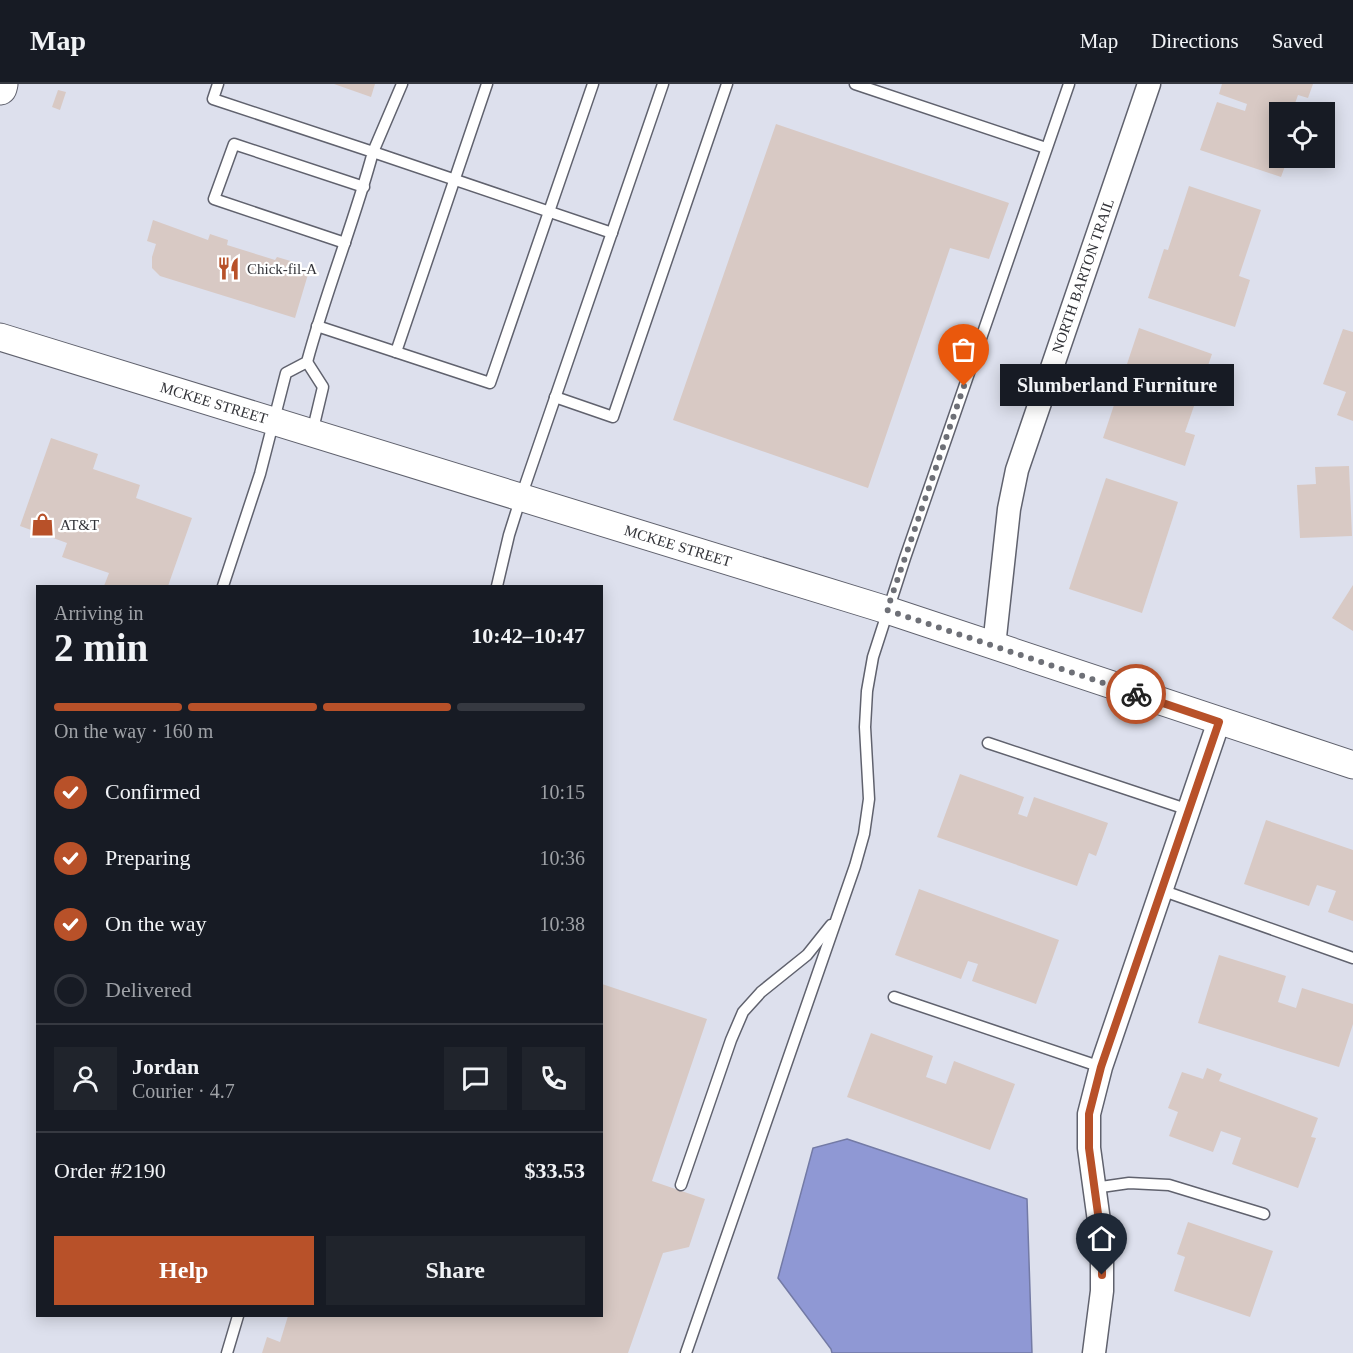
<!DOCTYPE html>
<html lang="en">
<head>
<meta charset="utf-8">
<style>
	body { margin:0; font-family:Georgia,serif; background:#20242c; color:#f1f3f6; height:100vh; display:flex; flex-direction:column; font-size:22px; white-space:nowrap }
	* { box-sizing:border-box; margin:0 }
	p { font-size:20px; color:#9ea1a6 }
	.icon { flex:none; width:33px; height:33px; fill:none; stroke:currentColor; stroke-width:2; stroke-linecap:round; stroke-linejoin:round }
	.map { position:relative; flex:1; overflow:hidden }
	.details { position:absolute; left:36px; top:501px; width:567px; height:732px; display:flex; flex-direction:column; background:#171b24; border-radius:0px; box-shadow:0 3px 15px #0003 }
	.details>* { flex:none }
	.buttons { position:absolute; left:1269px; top:18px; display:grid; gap:12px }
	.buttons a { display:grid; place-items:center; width:66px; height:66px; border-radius:0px; background:#171b24; box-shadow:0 3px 15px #0003; font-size:30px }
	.pin { position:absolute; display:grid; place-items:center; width:51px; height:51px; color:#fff; margin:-62px -26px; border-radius:50% 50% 50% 0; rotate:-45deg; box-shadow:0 0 6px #0007 }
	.pin .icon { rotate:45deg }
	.courier { position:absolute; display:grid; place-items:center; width:60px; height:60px; margin:-30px; border:4px solid #b85129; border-radius:50%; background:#fff; color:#222; box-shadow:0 2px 8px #0007 }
	.bubble { position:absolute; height:42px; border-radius:0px; background:#171b24; box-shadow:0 3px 15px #0003; font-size:20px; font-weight:800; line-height:42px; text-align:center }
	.headline em { font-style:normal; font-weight:800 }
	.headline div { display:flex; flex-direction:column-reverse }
	.headline { display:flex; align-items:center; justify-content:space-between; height:102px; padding:0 18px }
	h1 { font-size:39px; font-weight:800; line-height:45px }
	.bar { display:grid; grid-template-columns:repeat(4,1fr); gap:9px 6px; align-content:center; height:72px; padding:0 18px }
	.bar i { height:8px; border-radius:4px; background:#363941 }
	.bar .active { background:#b85129 }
	.bar p { grid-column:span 4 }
	.line { display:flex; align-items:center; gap:15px; padding:0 18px; border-top:2px solid #363941 }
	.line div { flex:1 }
	.round { display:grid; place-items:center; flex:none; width:63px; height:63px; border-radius:0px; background:#20242c }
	ol { padding:0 18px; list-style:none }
	li { display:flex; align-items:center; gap:18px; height:66px }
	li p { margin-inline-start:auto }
	li .icon { padding:6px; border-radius:50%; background:#b85129; color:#fff; stroke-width:4 }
	li:last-child { color:#9ea1a6 }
	li i { width:33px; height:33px; border:3px solid #363941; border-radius:50% }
	.cta { display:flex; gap:12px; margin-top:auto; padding:12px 18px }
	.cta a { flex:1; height:69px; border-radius:0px; background:#b85129; color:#fff; font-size:24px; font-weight:800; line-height:69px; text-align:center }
	.cta a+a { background:#20242c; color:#f1f3f6 }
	header { display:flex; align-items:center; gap:36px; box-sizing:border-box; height:84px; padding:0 30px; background:#171b24; border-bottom:2px solid #363941 }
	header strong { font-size:28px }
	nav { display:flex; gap:33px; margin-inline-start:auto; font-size:21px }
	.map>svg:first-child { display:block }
	.water { fill:#8f98d4; stroke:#737aa5; stroke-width:1.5 }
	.building { fill:#d8c9c4 }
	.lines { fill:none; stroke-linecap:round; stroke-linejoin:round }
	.service-casing { stroke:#60626e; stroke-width:13 }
	.minor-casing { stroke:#60626e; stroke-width:25 }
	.tertiary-casing { stroke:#60626e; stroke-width:29 }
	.primary-casing { stroke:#60626e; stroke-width:35 }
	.service { stroke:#fff; stroke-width:10 }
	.minor { stroke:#fff; stroke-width:22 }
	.tertiary { stroke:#fff; stroke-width:27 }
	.primary { stroke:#fff; stroke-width:33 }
	.done { stroke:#6e7077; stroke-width:6; stroke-dasharray:0 10.8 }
	.route { stroke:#b85129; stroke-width:8 }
	.labels { text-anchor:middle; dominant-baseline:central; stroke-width:4.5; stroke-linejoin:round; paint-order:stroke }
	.poi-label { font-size:15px; fill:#323338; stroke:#fff; text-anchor:start }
	.street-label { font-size:15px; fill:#323338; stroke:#fff }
</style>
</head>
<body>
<header>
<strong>Map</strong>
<nav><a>Map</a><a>Directions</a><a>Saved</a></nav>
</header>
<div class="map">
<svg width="1353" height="1269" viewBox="0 0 1353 1269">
	<rect width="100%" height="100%" fill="#dde0ed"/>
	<polygon class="water" points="847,1055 1027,1115 1032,1269 832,1269 831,1265 778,1194 813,1064"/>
	<g class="building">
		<polygon points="334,0 375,0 371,13"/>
		<polygon points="1222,0 1313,0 1308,14 1298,11 1292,28 1280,28 1280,74 1288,74 1281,93 1200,66 1217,18 1245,27 1247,20 1219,10"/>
		<polygon points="58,6 66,8 60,26 52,23"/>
		<polygon points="776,40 1009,119 989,175 950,164 868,404 673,336"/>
		<polygon points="1189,102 1261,126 1239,192 1250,196 1235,243 1148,214 1164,165 1168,166"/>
		<polygon points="153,136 208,156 210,150 228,156 227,161 275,176 277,173 294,178 292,182 309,187 295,234 160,192 152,184 152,173 156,160 147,157"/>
		<polygon points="1139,244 1212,270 1185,348 1195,351 1185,382 1103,354 1120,303 1149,313 1152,306 1122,295"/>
		<polygon points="1343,245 1353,248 1353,337 1337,331 1346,308 1323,300"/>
		<polygon points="51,354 98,370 93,385 140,401 136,414 192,434 168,502 104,502 109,489 62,473 67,459 20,442"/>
		<polygon points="1349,382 1352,452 1300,454 1297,401 1316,400 1315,383"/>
		<polygon points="1106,394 1178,418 1142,529 1069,505"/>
		<polygon points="1353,501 1353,547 1332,534"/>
		<polygon points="960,690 1024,713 1018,730 1027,733 1034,713 1108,739 1096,772 1089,769 1077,802 937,753"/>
		<polygon points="1266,736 1353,766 1353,837 1328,828 1336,807 1317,801 1309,822 1244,800"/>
		<polygon points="919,805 1059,856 1036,920 972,897 978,880 968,877 961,895 895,871"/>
		<polygon points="1219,871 1286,892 1278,918 1296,924 1302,904 1353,920 1353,940 1339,983 1198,939"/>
		<polygon points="602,900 707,935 652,1097 705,1115 689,1163 663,1169 628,1269 262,1269 267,1253 280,1258 288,1232 602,1232"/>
		<polygon points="871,949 933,972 926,993 946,1000 954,977 1015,1000 990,1066 847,1013"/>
		<polygon points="1207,984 1222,990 1219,997 1318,1034 1311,1053 1316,1054 1298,1104 1232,1080 1241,1054 1221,1047 1213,1068 1169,1052 1178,1028 1168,1024 1182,988 1203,995"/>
		<polygon points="1188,1138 1273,1167 1250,1233 1174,1207 1185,1173 1177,1170"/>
	</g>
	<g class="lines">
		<defs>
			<g id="service">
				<path d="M218 0 213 15 373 68C354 139 326 207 307 278L286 289 260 390 223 502"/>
				<polyline points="402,0 373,68 612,149"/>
				<polyline points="855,0 1046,64"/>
				<polyline points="345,159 214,115 234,60 364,103"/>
				<polyline points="317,242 490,299 593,0"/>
				<polyline points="396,268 487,0"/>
				<polyline points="307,278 323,303 312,349"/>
				<polyline points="555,313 613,333 727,0"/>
				<polyline points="497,502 509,451 521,413 663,0"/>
				<polyline points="988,659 1189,726"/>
				<polyline points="1161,806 1353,874"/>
				<polyline points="894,913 1101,983"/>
				<polyline points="681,1101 731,956 743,928 761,908 807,871 831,841"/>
				<polyline points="1094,1104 1129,1099 1169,1101 1264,1130"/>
				<polyline points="227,1269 238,1232"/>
				<polyline points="686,1269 855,782 864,750 869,715 865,643 867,607 873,573 905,474 1069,0"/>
			</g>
			<g id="minor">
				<polyline points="994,562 1009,425 1017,386 1149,0"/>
				<polyline points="1094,1269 1102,1207 1102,1159 1089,1064 1089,1030 1101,983 1219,637"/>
			</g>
			<polyline id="tertiary" points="0,253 887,526 1353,681"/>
			<polyline id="primary" points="0,4 1,0"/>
		</defs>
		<use href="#service" class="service-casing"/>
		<use href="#minor" class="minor-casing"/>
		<use href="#tertiary" class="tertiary-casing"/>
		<use href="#primary" class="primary-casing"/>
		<use href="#service" class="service"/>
		<use href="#minor" class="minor"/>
		<use href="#tertiary" class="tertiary"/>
		<use href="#primary" class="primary"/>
	</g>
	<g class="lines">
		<polyline class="done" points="964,302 887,526 1136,610"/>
		<polyline class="route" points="1102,1191 1102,1159 1089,1064 1089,1030 1101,983 1219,638 1136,610"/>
	</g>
	<defs>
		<symbol id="restaurant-bare" viewBox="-9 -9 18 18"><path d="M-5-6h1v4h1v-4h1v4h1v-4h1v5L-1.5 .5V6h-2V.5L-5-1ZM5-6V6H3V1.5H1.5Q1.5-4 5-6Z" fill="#b85129" stroke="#fff" stroke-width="2.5" paint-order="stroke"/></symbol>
		<symbol id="shop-bare" viewBox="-9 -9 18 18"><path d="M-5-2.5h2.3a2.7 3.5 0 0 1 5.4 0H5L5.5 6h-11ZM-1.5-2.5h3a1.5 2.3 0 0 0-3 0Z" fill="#b85129" stroke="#fff" stroke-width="2.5" paint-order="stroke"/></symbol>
	</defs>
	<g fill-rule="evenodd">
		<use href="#restaurant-bare" x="212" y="168" width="33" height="33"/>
		<use href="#shop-bare" x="26" y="424" width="33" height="33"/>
	</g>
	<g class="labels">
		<g class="poi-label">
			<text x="247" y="185">Chick-fil-A</text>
			<text x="60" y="441">AT&amp;T</text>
		</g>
		<g class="street-label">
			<text transform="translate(1083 192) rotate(-71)">NORTH BARTON TRAIL</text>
			<text transform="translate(214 319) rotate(17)">MCKEE STREET</text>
			<text transform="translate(678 462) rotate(17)">MCKEE STREET</text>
		</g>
	</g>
</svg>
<div class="buttons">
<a><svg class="icon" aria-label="locate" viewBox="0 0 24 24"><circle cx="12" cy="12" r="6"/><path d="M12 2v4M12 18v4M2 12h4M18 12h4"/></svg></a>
</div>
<div class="pin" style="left:964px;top:302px;background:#ea580c"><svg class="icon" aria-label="bag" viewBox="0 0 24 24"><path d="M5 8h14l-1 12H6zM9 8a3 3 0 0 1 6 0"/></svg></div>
<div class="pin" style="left:1102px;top:1191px;background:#1f2937"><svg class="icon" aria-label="home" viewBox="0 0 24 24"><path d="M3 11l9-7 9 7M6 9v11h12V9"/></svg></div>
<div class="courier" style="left:1136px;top:610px"><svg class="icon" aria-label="bike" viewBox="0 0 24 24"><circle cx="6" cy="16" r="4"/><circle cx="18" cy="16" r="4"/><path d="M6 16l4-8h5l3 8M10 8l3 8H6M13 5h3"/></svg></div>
<div class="bubble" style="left:1000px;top:280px;width:234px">Slumberland Furniture</div>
<section class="details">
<div class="headline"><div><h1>2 min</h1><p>Arriving in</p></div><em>10:42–10:47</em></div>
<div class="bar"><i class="active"></i><i class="active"></i><i class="active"></i><i></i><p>On the way · 160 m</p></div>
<ol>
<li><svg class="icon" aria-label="check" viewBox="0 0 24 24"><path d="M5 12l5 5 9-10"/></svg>Confirmed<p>10:15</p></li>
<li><svg class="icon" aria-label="check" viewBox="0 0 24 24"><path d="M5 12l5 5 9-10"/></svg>Preparing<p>10:36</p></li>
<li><svg class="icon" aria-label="check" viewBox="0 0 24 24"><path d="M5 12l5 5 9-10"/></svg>On the way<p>10:38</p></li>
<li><i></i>Delivered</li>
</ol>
<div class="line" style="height:108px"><a class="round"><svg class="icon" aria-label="person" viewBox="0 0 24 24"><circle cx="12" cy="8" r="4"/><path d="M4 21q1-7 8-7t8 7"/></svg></a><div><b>Jordan</b><p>Courier · 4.7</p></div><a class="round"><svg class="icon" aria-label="chat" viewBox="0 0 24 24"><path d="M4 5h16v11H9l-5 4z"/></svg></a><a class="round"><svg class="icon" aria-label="phone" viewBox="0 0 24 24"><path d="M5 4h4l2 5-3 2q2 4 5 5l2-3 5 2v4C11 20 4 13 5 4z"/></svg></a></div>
<div class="line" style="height:78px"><div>Order #2190</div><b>$33.53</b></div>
<div class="cta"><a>Help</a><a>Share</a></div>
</section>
</div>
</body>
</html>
